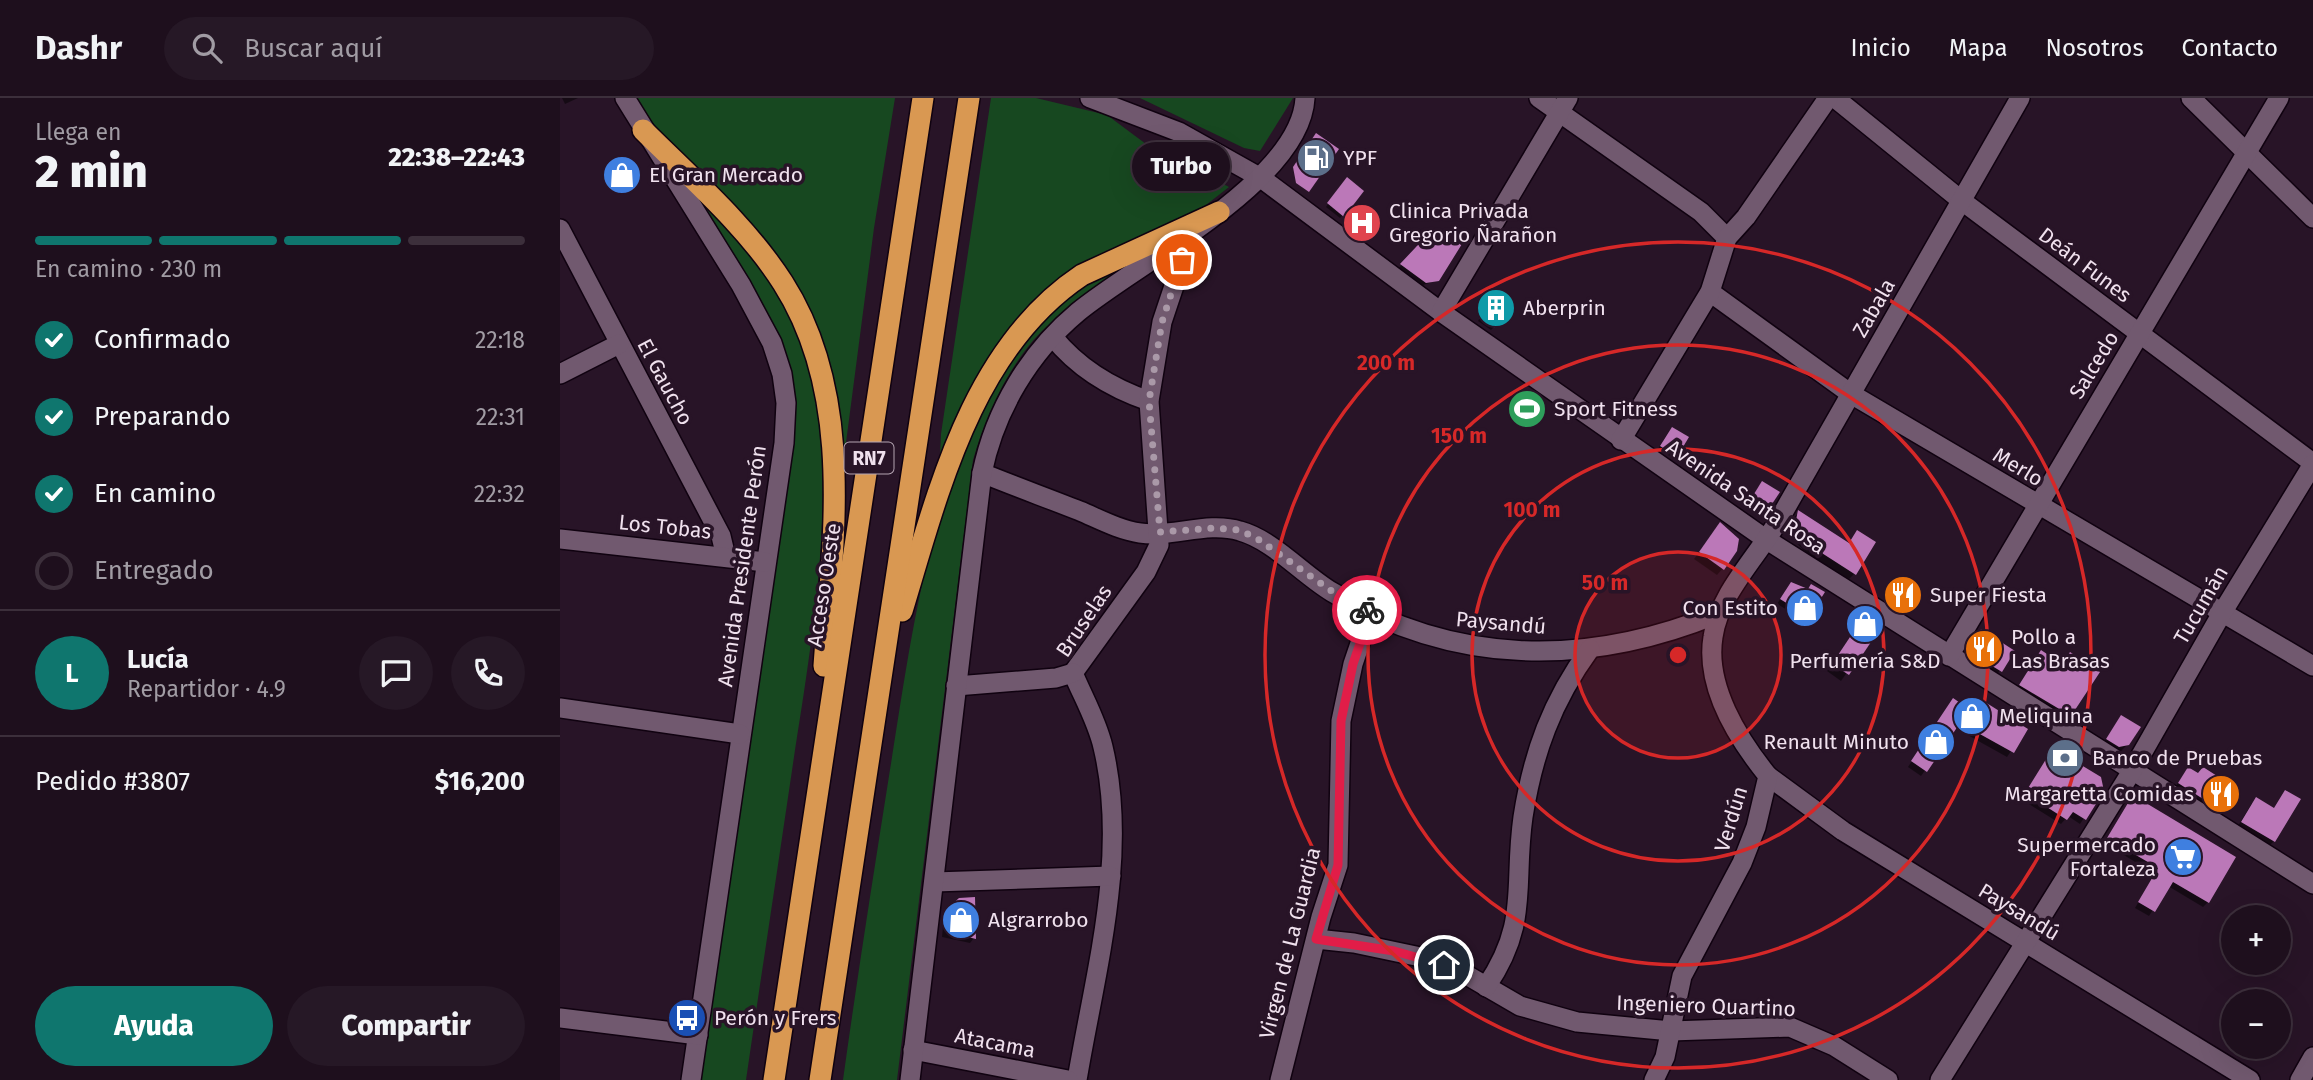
<!DOCTYPE html>
<html lang="es">
<head>
<meta charset="utf-8">
<style>
	body { margin:0; font-family:"Fira Sans",sans-serif; background:#261826; color:#f1f3f6; height:100vh; display:flex; flex-direction:column; font-size:26px; white-space:nowrap }
	* { box-sizing:border-box; margin:0 }
	p { font-size:23px; color:#a19ca4 }
	.icon { flex:none; width:38px; height:38px; fill:none; stroke:currentColor; stroke-width:2; stroke-linecap:round; stroke-linejoin:round }
	.map { position:relative; flex:1; overflow:hidden }
	.side { display:flex; flex-direction:column; background:#1e0f1d; width:560px }
	.side>* { flex:none }
	.buttons { position:absolute; left:1661px; top:807px; display:grid; gap:14px }
	.buttons a { display:grid; place-items:center; width:70px; height:70px; border-radius:50%; background:#1e0f1d; box-shadow:0 7px 28px #0002,0 0 0 2px #3c2f3b; font-size:35px }
	.pin { position:absolute; display:grid; place-items:center; width:60px; height:60px; color:#fff; margin:-30px; border:4px solid #fff; border-radius:50%; box-shadow:0 2px 7px #0007 }
	.courier { position:absolute; display:grid; place-items:center; width:70px; height:70px; margin:-35px; border:5px solid #e11d48; border-radius:50%; background:#fff; color:#222; box-shadow:0 2px 9px #0007 }
	.bubble { position:absolute; height:49px; border-radius:24px; background:#1e0f1d; box-shadow:0 7px 28px #0002,0 0 0 2px #3c2f3b; font-size:23px; font-weight:800; line-height:49px; text-align:center }
	.overview em { font-style:normal; font-weight:800 }
	.overview div { display:flex; flex-direction:column-reverse }
	.overview { display:flex; align-items:center; justify-content:space-between; height:119px; padding:0 35px }
	h1 { font-size:46px; font-weight:800; line-height:52px }
	.bar { display:grid; grid-template-columns:repeat(4,1fr); gap:10px 7px; align-content:center; height:84px; padding:0 35px }
	.bar i { height:9px; border-radius:5px; background:#3c2f3b }
	.bar .active { background:#0f766e }
	.bar p { grid-column:span 4 }
	.line { display:flex; align-items:center; gap:18px; padding:0 35px; border-top:2px solid #3c2f3b }
	.line div { flex:1 }
	.round { display:grid; place-items:center; flex:none; width:74px; height:74px; border-radius:37px; background:#261826 }
	ol { padding:0 35px; list-style:none }
	li { display:flex; align-items:center; gap:21px; height:77px }
	li p { margin-inline-start:auto }
	li .icon { padding:7px; border-radius:50%; background:#0f766e; color:#fff; stroke-width:4 }
	li:last-child { color:#a19ca4 }
	li i { width:38px; height:38px; border:4px solid #3c2f3b; border-radius:50% }
	.cta { display:flex; gap:14px; margin-top:auto; padding:14px 35px }
	.cta a { flex:1; height:80px; border-radius:42px; background:#0f766e; color:#fff; font-size:28px; font-weight:800; line-height:80px; text-align:center }
	.cta a+a { background:#261826; color:#f1f3f6 }
	header { display:flex; align-items:center; gap:42px; box-sizing:border-box; height:98px; padding:0 35px; background:#1e0f1d; border-bottom:2px solid #3c2f3b }
	header strong { font-size:33px }
	nav { display:flex; gap:38px; margin-inline-start:auto; font-size:24px }
	.search { width:490px; height:63px; background:#261826; display:flex; align-items:center; gap:18px; box-sizing:border-box; padding:0 24px; border-radius:38px; color:#a19ca4; font-size:26px }
	main { display:flex; flex:1; min-height:0 }
	.map>svg:first-child { display:block }
	.green { fill:#174820 }
	.shadow { fill:#0007 }
	.building { fill:#bb78b8 }
	.lines { fill:none; stroke-linecap:round; stroke-linejoin:round }
	.minor-casing { stroke:#100210; stroke-width:22 }
	.highway-casing { stroke:#100210; stroke-width:24 }
	.minor { stroke:#71596f; stroke-width:19 }
	.highway { stroke:#d99852; stroke-width:21 }
	.done { stroke:#aa99a8; stroke-width:7; stroke-dasharray:0 12.6 }
	.route { stroke:#e11d48; stroke-width:9 }
	.ring { fill:none; stroke:#d62828; stroke-width:3.5 }
	.labels { text-anchor:middle; dominant-baseline:central; stroke-width:7; stroke-linejoin:round; paint-order:stroke }
	.shield { fill:#281427; stroke:#b4a4b2; stroke-width:2 }
	.shield-label { font-size:19px; font-weight:bold; fill:#f0e1ee }
	.poi-label { font-size:21px; fill:#f0e1ee; stroke:#281427; text-anchor:start }
	.street-label { font-size:21px; fill:#f0e1ee; stroke:#281427 }
	.centre { fill:#d62828; stroke:#281427; stroke-width:3.5 }
	.ring-label { font-size:21px; text-anchor:middle; font-weight:bold; fill:#d62828; stroke:#281427; stroke-width:7; stroke-linejoin:round; paint-order:stroke }
</style>
</head>
<body>
<header>
<strong>Dashr</strong>
<div class="search"><svg class="icon" aria-label="search" viewBox="0 0 24 24"><circle cx="10" cy="10" r="6"/><path d="M15 15l6 6"/></svg>Buscar aquí</div>
<nav><a>Inicio</a><a>Mapa</a><a>Nosotros</a><a>Contacto</a></nav>
</header>
<main>
<section class="side">
<div class="overview"><div><h1>2 min</h1><p>Llega en</p></div><em>22:38–22:43</em></div>
<div class="bar"><i class="active"></i><i class="active"></i><i class="active"></i><i></i><p>En camino · 230 m</p></div>
<ol>
<li><svg class="icon" aria-label="check" viewBox="0 0 24 24"><path d="M5 12l5 5 9-10"/></svg>Confirmado<p>22:18</p></li>
<li><svg class="icon" aria-label="check" viewBox="0 0 24 24"><path d="M5 12l5 5 9-10"/></svg>Preparando<p>22:31</p></li>
<li><svg class="icon" aria-label="check" viewBox="0 0 24 24"><path d="M5 12l5 5 9-10"/></svg>En camino<p>22:32</p></li>
<li><i></i>Entregado</li>
</ol>
<div class="line" style="height:126px"><b class="round" style="background:#0f766e;color:#fff">L</b><div><b>Lucía</b><p>Repartidor · 4.9</p></div><a class="round"><svg class="icon" aria-label="chat" viewBox="0 0 24 24"><path d="M4 5h16v11H9l-5 4z"/></svg></a><a class="round"><svg class="icon" aria-label="phone" viewBox="0 0 24 24"><path d="M5 4h4l2 5-3 2q2 4 5 5l2-3 5 2v4C11 20 4 13 5 4z"/></svg></a></div>
<div class="line" style="height:91px"><div>Pedido #3807</div><b>$16,200</b></div>
<div class="cta"><a>Ayuda</a><a>Compartir</a></div>
</section>
<div class="map">
<svg width="1753" height="982" viewBox="0 0 1753 982">
	<rect width="100%" height="100%" fill="#281427"/>
	<g class="green">
		<polygon points="77,0 335,0 314,130 281,383 244,204 94,31"/>
		<polygon points="431,0 476,0 547,17 586,46 669,89 623,125 501,183 384,358 380,357 381,336"/>
		<polygon points="580,0 733,0 700,53 684,50"/>
		<path d="M135 101C192 142 245 230 256 300 274 407 252 545 235 652 219 762 202 872 186 982H136L225 264Z"/>
		<path d="M592 151C559 175 522 197 492 224 453 256 427 314 413 362L337 982H283C297 881 313 779 329 678 353 531 374 340 476 225 507 191 552 171 592 151Z"/>
	</g>
	<g class="shadow">
		<polygon points="2,0 18,0 5,6"/>
		<polygon points="784,84 783,117 780,120 766,109"/>
		<polygon points="872,134 878,182 863,187 839,170"/>
		<polygon points="935,196 934,229 931,232 918,223"/>
		<polygon points="1109,333 1116,358 1113,360 1098,351"/>
		<polygon points="1200,387 1205,414 1202,416 1187,407"/>
		<polygon points="1239,415 1288,446 1297,434 1294,476 1289,481 1248,456 1234,443 1230,434 1233,420"/>
		<polygon points="1160,427 1163,470 1157,477 1134,461"/>
		<polygon points="1340,485 1342,513 1340,515 1326,506"/>
		<polygon points="1251,488 1248,518 1244,522 1217,506 1227,491 1247,492"/>
		<polygon points="1296,530 1316,533 1281,583 1267,573"/>
		<polygon points="1417,538 1453,553 1436,578 1410,561 1409,552"/>
		<polygon points="1481,554 1501,567 1510,557 1538,575 1504,623 1455,593"/>
		<polygon points="1389,607 1408,612 1466,631 1447,659 1395,630 1361,678 1348,669"/>
		<polygon points="1561,619 1568,646 1561,653 1552,655 1541,648"/>
		<polygon points="1493,652 1542,692 1520,726 1508,718 1501,726 1461,701"/>
		<polygon points="1625,674 1661,712 1658,714 1616,688"/>
		<polygon points="1692,705 1714,743 1710,747 1678,728"/>
		<polygon points="1569,707 1648,804 1643,809 1608,788 1589,818 1575,810 1595,776 1544,745"/>
		<polygon points="400,802 414,840 410,845 382,839 384,817"/>
	</g>
	<g class="building">
		<polygon points="756,35 779,51 749,94 736,85 733,69"/>
		<polygon points="787,79 804,93 784,119 767,105"/>
		<polygon points="907,131 910,133 879,183 866,185 840,166 872,132 891,146"/>
		<polygon points="937,191 953,201 935,230 919,220"/>
		<polygon points="1112,329 1129,339 1117,359 1100,348"/>
		<polygon points="1202,383 1220,394 1206,415 1189,404"/>
		<polygon points="1238,412 1289,445 1297,432 1316,444 1296,477 1254,450 1240,437 1235,427"/>
		<polygon points="1160,424 1179,441 1177,453 1164,472 1139,454"/>
		<polygon points="1343,480 1359,491 1344,514 1327,503"/>
		<polygon points="1231,484 1248,491 1251,486 1265,494 1249,519 1220,501"/>
		<polygon points="1302,521 1319,532 1289,577 1272,566"/>
		<polygon points="1421,531 1455,553 1442,574 1414,557 1412,546"/>
		<polygon points="1481,552 1502,566 1510,554 1540,574 1511,618 1459,587"/>
		<polygon points="1417,599 1468,631 1454,655 1400,625 1367,674 1351,663 1393,600 1409,611"/>
		<polygon points="1561,617 1581,629 1569,647 1559,649 1546,641"/>
		<polygon points="1493,650 1541,679 1544,693 1526,722 1513,714 1507,722 1465,695"/>
		<polygon points="1628,669 1638,675 1643,669 1676,690 1662,713 1618,685"/>
		<polygon points="1725,692 1741,701 1715,744 1681,724 1696,699 1714,710"/>
		<polygon points="1581,702 1676,759 1649,805 1613,784 1595,814 1578,804 1598,770 1547,740 1568,705"/>
		<polygon points="415,799 416,841 386,834 388,810 399,800"/>
	</g>
	<g class="lines">
		<defs>
			<g id="minor">
				<polyline points="65,0 181,187 212,245 222,276 226,305 224,345 131,982"/>
				<polyline points="530,0 619,34 701,80 881,214 1207,442 1753,786"/>
				<polyline points="979,0 1141,114 1167,140"/>
				<polyline points="1275,0 1402,103 1753,365"/>
				<polyline points="1631,0 1753,120"/>
				<polyline points="0,131 161,438 166,459"/>
				<polyline points="1150,194 1291,296 1753,568"/>
				<polyline points="881,214 1008,0"/>
				<path d="M493 239C518 270 551 290 589 303"/>
				<polyline points="0,276 59,246"/>
				<polyline points="1061,342 1150,194 1167,140 1186,119 1268,0"/>
				<path d="M422 375C454 388 487 400 520 413 539 421 559 432 580 435 612 440 647 423 680 433 713 442 742 476 772 494 894 568 1027 569 1157 516"/>
				<polyline points="0,441 205,464"/>
				<polyline points="1389,558 1719,0"/>
				<polyline points="513,575 586,474 599,447 589,303 602,224 631,137"/>
				<path d="M513 575C523 599 537 623 543 649 569 758 535 874 517 982"/>
				<polyline points="396,588 496,580 513,575"/>
				<polyline points="0,610 180,636"/>
				<polyline points="1208,678 1283,733 1690,982"/>
				<polyline points="374,784 551,778"/>
				<polyline points="756,841 794,845 870,861 898,872 960,908 1017,924 1111,933 1230,929 1274,948 1328,982"/>
				<path d="M926 889C970 824 953 789 963 719 973 655 992 603 1030 551"/>
				<polyline points="0,920 138,937"/>
				<polyline points="353,952 508,982"/>
				<path d="M350 982 422 375C435 312 469 255 518 214 577 165 741 83 745 0"/>
				<polyline points="720,982 761,819 778,767 781,623 793,566 811,513"/>
				<path d="M1094 982 1105 959 1122 878 1182 765 1196 729 1208 678C1178 641 1145 588 1153 539 1159 495 1199 457 1220 420 1300 280 1380 140 1460 0"/>
				<polyline points="1380,982 1572,673 1662,515 1753,366"/>
				<polyline points="1740,982 1753,959"/>
			</g>
			<g id="highway">
				<path d="M83 32C131 80 186 127 223 185 295 298 273 441 264 568"/>
				<path d="M342 513C378 394 412 250 522 177L659 114"/>
				<polyline points="214,982 363,0"/>
				<polyline points="260,982 409,0"/>
			</g>
		</defs>
		<use href="#minor" class="minor-casing"/>
		<use href="#highway" class="highway-casing"/>
		<use href="#minor" class="minor"/>
		<use href="#highway" class="highway"/>
	</g>
	<g class="lines">
		<polyline class="done" points="622,162 602,224 589,303 600,434 656,430 678,432 695,439 773,494 807,512"/>
		<polyline class="route" points="807,512 811,513 793,566 781,623 778,767 756,841 834,853 884,867"/>
	</g>
	<circle cx="1118" cy="557" r="103" fill="#d62828" fill-opacity=".12"/>
	<g class="ring">
		<circle cx="1118" cy="557" r="103"/>
		<circle cx="1118" cy="557" r="206"/>
		<circle cx="1118" cy="557" r="310"/>
		<circle cx="1118" cy="557" r="413"/>
	</g>
	<defs>
		<symbol id="fuel-disc" viewBox="-11 -11 22 22"><circle r="9.5" fill="#5c6f8a" stroke="#281427"/><path d="M-5.5-6h7V0h2V4h1.3V-2.5L3-4.5l.8-.8L6-3V5H2.5V1h-1V6h-7ZM-4.2-4.7v3.2H.2V-4.7Z" fill="#fff"/></symbol>
		<symbol id="shop-disc" viewBox="-11 -11 22 22"><circle r="9.5" fill="#3f7fe0" stroke="#281427"/><path d="M-5-2.5h2.3a2.7 3.5 0 0 1 5.4 0H5L5.5 6h-11ZM-1.5-2.5h3a1.5 2.3 0 0 0-3 0Z" fill="#fff"/></symbol>
		<symbol id="hospital-disc" viewBox="-11 -11 22 22"><circle r="9.5" fill="#e0444e" stroke="#281427"/><path d="M-5-5h3v3.5h4V-5h3V5h-3V1.5h-4V5h-3Z" fill="#fff"/></symbol>
		<symbol id="building-disc" viewBox="-11 -11 22 22"><circle r="9.5" fill="#0f9aa8" stroke="#281427"/><path d="M-4-6H4V6H1V3H-1V6H-4ZM-2.5-4.3h1.7v1.8h-1.7ZM.8-4.3h1.7v1.8H.8ZM-2.5-1h1.7V.8h-1.7ZM.8-1h1.7V.8H.8Z" fill="#fff"/></symbol>
		<symbol id="stadium-disc" viewBox="-11 -11 22 22"><circle r="9.5" fill="#2e9e5b" stroke="#281427"/><path d="M0-5a6.5 5 0 1 0 0 10a6.5 5 0 1 0 0-10ZM-3.5-1.8h7v3.6h-7Z" fill="#fff"/></symbol>
		<symbol id="restaurant-disc" viewBox="-11 -11 22 22"><circle r="9.5" fill="#e8710a" stroke="#281427"/><path d="M-5-6h1v4h1v-4h1v4h1v-4h1v5L-1.5 .5V6h-2V.5L-5-1ZM5-6V6H3V1.5H1.5Q1.5-4 5-6Z" fill="#fff"/></symbol>
		<symbol id="bank-disc" viewBox="-11 -11 22 22"><circle r="9.5" fill="#5c6f8a" stroke="#281427"/><path d="M-6-4H6V4H-6ZM0-2.3a2.3 2.3 0 1 0 0 4.6a2.3 2.3 0 1 0 0-4.6Z" fill="#fff"/></symbol>
		<symbol id="supermarket-disc" viewBox="-11 -11 22 22"><circle r="9.5" fill="#3f7fe0" stroke="#281427"/><path d="M-6-5.5h2.5l.6 2H6L4.5 2H-2.5L-4.4-4H-6ZM-1.5 3.2a1.3 1.3 0 1 0 .1 0ZM3 3.2a1.3 1.3 0 1 0 .1 0Z" fill="#fff"/></symbol>
		<symbol id="bus-disc" viewBox="-11 -11 22 22"><circle r="9.5" fill="#1a4fb4" stroke="#281427"/><path d="M-5-6H5V4H4V6H2V4H-2V6H-4V4H-5ZM-3.5-4V0h7V-4ZM-3.5 1.2v1.5H-2V1.2ZM2 1.2v1.5H3.5V1.2Z" fill="#fff"/></symbol>
	</defs>
	<g fill-rule="evenodd">
		<use href="#fuel-disc" x="734" y="38" width="44" height="44"/>
		<use href="#shop-disc" x="40" y="55" width="44" height="44"/>
		<use href="#hospital-disc" x="780" y="103" width="44" height="44"/>
		<use href="#building-disc" x="914" y="188" width="44" height="44"/>
		<use href="#stadium-disc" x="945" y="289" width="44" height="44"/>
		<use href="#restaurant-disc" x="1321" y="475" width="44" height="44"/>
		<use href="#shop-disc" x="1223" y="488" width="44" height="44"/>
		<use href="#shop-disc" x="1283" y="504" width="44" height="44"/>
		<use href="#restaurant-disc" x="1402" y="529" width="44" height="44"/>
		<use href="#shop-disc" x="1390" y="596" width="44" height="44"/>
		<use href="#shop-disc" x="1354" y="622" width="44" height="44"/>
		<use href="#bank-disc" x="1483" y="638" width="44" height="44"/>
		<use href="#restaurant-disc" x="1639" y="674" width="44" height="44"/>
		<use href="#supermarket-disc" x="1601" y="737" width="44" height="44"/>
		<use href="#shop-disc" x="379" y="800" width="44" height="44"/>
		<use href="#bus-disc" x="105" y="898" width="44" height="44"/>
	</g>
	<g class="labels">
		<rect class="shield" x="284.5" y="344.5" width="49" height="31" rx="5"/>
		<g class="shield-label">
			<text x="309" y="360">RN7</text>
		</g>
		<g class="poi-label">
			<text x="783" y="60">YPF</text>
			<text x="89" y="77">El Gran Mercado</text>
			<text x="829" y="113">Clinica Privada<tspan x="829" dy="24">Gregorio Ñarañon</tspan></text>
			<text x="963" y="210">Aberprin</text>
			<text x="994" y="311">Sport Fitness</text>
			<text x="1370" y="497">Super Fiesta</text>
			<text x="1218" y="510" text-anchor="end">Con Estito</text>
			<text x="1451" y="539">Pollo a<tspan x="1451" dy="24">Las Brasas</tspan></text>
			<text x="1305" y="563" text-anchor="middle">Perfumería S&amp;D</text>
			<text x="1439" y="618">Meliquina</text>
			<text x="1349" y="644" text-anchor="end">Renault Minuto</text>
			<text x="1532" y="660">Banco de Pruebas</text>
			<text x="1634" y="696" text-anchor="end">Margaretta Comidas</text>
			<text x="1596" y="747" text-anchor="end">Supermercado<tspan x="1596" dy="24">Fortaleza</tspan></text>
			<text x="428" y="822">Algrarrobo</text>
			<text x="154" y="920">Perón y Frers</text>
		</g>
		<g class="street-label">
			<text transform="translate(1525 167) rotate(37)">Deán Funes</text>
			<text transform="translate(1314 210) rotate(-60)">Zabala</text>
			<text transform="translate(1534 267) rotate(-59)">Salcedo</text>
			<text transform="translate(105 284) rotate(62)">El Gaucho</text>
			<text transform="translate(1458 369) rotate(31)">Merlo</text>
			<text transform="translate(1186 399) rotate(34)">Avenida Santa Rosa</text>
			<text transform="translate(105 429) rotate(6)">Los Tobas</text>
			<text transform="translate(182 468) rotate(-82)">Avenida Presidente Perón</text>
			<text transform="translate(264 487) rotate(-81)">Acceso Oeste</text>
			<text transform="translate(1641 507) rotate(-60)">Tucumán</text>
			<text transform="translate(524 523) rotate(-56)">Bruselas</text>
			<text transform="translate(941 525) rotate(5)">Paysandú</text>
			<text transform="translate(1171 721) rotate(-73)">Verdún</text>
			<text transform="translate(1459 814) rotate(31)">Paysandú</text>
			<text transform="translate(730 845) rotate(-76)">Virgen de La Guardia</text>
			<text transform="translate(1146 908) rotate(2)">Ingeniero Quartino</text>
			<text transform="translate(435 945) rotate(11)">Atacama</text>
		</g>
	</g>
	<circle cx="1118" cy="557" r="10" class="centre"/>
	<g class="ring-label">
		<text x="826" y="272">200 m</text>
		<text x="899" y="345">150 m</text>
		<text x="972" y="419">100 m</text>
		<text x="1045" y="492">50 m</text>
	</g>
</svg>
<div class="buttons">
<a>+</a>
<a>−</a>
</div>
<div class="pin" style="left:622px;top:162px;background:#ea580c"><svg class="icon" aria-label="bag" viewBox="0 0 24 24"><path d="M5 8h14l-1 12H6zM9 8a3 3 0 0 1 6 0"/></svg></div>
<div class="pin" style="left:884px;top:867px;background:#1f2937"><svg class="icon" aria-label="home" viewBox="0 0 24 24"><path d="M3 11l9-7 9 7M6 9v11h12V9"/></svg></div>
<div class="courier" style="left:807px;top:512px"><svg class="icon" aria-label="bike" viewBox="0 0 24 24"><circle cx="6" cy="16" r="4"/><circle cx="18" cy="16" r="4"/><path d="M6 16l4-8h5l3 8M10 8l3 8H6M13 5h3"/></svg></div>
<div class="bubble" style="left:572px;top:44px;width:98px">Turbo</div>
</div>
</main>
</body>
</html>
